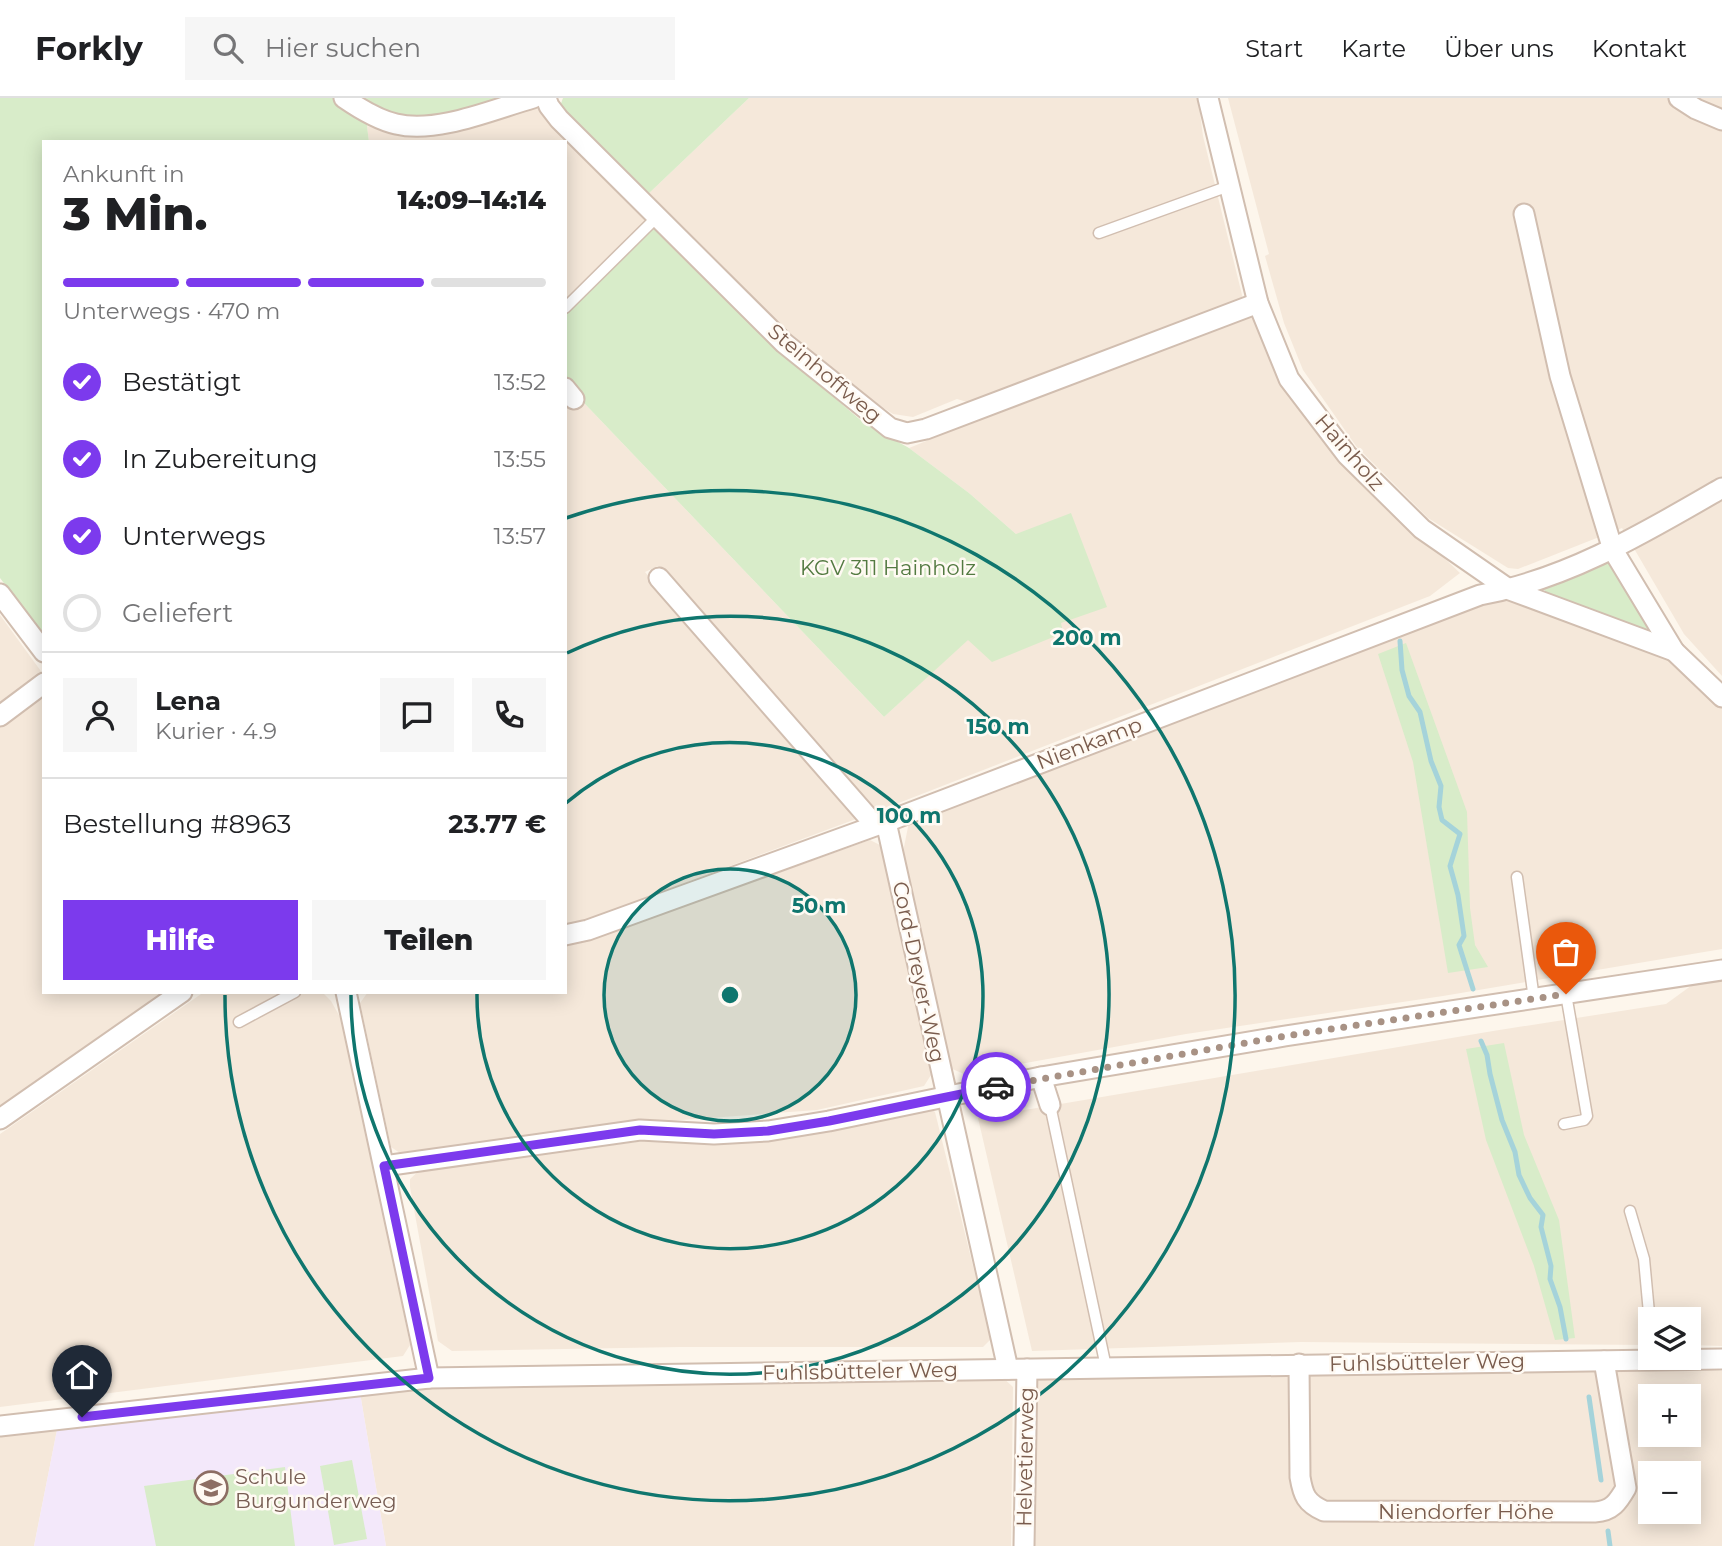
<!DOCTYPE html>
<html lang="de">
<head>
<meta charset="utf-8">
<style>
	body { margin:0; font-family:Montserrat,sans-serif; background:#f6f6f6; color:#202124; height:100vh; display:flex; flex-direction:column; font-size:26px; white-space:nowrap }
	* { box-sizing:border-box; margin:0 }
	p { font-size:23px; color:#757577 }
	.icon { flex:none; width:38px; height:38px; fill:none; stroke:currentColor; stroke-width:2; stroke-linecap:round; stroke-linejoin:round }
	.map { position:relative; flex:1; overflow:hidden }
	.drawer { position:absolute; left:42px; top:42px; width:525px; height:854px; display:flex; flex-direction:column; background:#fff; border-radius:0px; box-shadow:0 4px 18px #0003 }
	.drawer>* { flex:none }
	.tools { position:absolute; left:1638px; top:1209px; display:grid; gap:14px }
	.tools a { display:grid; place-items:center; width:63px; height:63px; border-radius:0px; background:#fff; box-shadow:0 4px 18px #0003; font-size:35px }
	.pin { position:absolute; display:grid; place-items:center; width:60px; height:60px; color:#fff; margin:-72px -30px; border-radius:50% 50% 50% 0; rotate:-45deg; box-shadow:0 0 7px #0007 }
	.pin .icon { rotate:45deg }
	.courier { position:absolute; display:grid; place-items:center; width:70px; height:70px; margin:-35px; border:5px solid #7c3aed; border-radius:50%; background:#fff; color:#222; box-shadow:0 2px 9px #0007 }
	.summary em { font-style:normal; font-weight:800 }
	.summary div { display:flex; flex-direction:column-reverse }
	.summary { display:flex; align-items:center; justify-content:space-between; height:119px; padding:0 21px }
	h1 { font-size:46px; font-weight:800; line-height:52px }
	.bar { display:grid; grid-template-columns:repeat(4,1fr); gap:10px 7px; align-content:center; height:84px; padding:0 21px }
	.bar i { height:9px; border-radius:5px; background:#e0e0e0 }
	.bar .selected { background:#7c3aed }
	.bar p { grid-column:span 4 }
	.line { display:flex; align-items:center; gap:18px; padding:0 21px; border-top:2px solid #e0e0e0 }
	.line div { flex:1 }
	.round { display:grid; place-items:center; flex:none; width:74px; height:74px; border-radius:0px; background:#f6f6f6 }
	ol { padding:0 21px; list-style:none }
	li { display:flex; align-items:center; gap:21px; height:77px }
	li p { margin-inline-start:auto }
	li .icon { padding:7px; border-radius:50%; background:#7c3aed; color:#fff; stroke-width:4 }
	li:last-child { color:#757577 }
	li i { width:38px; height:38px; border:4px solid #e0e0e0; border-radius:50% }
	.cta { display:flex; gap:14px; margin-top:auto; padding:14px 21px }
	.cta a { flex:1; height:80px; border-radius:0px; background:#7c3aed; color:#fff; font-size:28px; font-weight:800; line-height:80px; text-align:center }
	.cta a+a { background:#f6f6f6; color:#202124 }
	header { display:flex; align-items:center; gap:42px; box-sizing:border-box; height:98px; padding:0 35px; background:#fff; border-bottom:2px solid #e0e0e0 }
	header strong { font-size:33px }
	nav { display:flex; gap:38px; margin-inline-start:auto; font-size:24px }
	.search { width:490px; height:63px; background:#f6f6f6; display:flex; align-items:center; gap:18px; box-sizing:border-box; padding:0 24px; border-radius:0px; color:#757577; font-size:26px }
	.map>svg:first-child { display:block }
	.residential { fill:#f5e8da; fill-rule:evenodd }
	.education { fill:#f3e8fa }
	.green { fill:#d8ecc9 }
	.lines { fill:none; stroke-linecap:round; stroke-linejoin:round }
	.stream { stroke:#a5d3da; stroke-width:5 }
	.lane-casing { stroke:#d1beb0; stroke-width:13 }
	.street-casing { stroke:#d1beb0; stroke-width:23 }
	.lane { stroke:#fff; stroke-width:10 }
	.street { stroke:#fff; stroke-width:19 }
	.done { stroke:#a89285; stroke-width:7; stroke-dasharray:0 12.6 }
	.route { stroke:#7c3aed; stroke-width:9 }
	.ring { fill:none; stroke:#0f766e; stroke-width:3.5 }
	.labels { text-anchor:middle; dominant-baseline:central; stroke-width:5; stroke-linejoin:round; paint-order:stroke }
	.street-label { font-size:21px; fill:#7a5c4d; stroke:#fffaf3 }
	.park-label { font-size:21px; fill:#537a41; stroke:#fffaf3 }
	.education-label { font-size:21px; fill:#785e54; stroke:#fffaf3; text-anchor:start }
	.centre { fill:#0f766e; stroke:#fffaf3; stroke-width:3.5 }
	.ring-label { font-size:21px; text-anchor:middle; font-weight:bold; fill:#0f766e; stroke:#fffaf3; stroke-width:5; stroke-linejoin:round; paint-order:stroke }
</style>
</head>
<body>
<header>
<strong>Forkly</strong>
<div class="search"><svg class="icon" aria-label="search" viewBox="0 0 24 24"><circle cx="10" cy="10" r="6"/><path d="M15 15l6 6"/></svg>Hier suchen</div>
<nav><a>Start</a><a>Karte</a><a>Über uns</a><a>Kontakt</a></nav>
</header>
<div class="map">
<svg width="1722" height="1448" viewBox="0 0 1722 1448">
	<rect width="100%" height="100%" fill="#fdf6ec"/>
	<g class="residential">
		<polygon points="749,0 1198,0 1203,38 1243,201 1084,266 1076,263 967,304 957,301 913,319 893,316 840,282 796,244 645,99"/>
		<polygon points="1228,0 1722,0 1722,578 1684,536 1622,430 1518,471 1508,470 1428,420 1356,348 1303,272 1284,225 1265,158 1269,156"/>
		<polygon points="536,7 653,130 565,218 565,44 369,44 367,28 400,37 440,36"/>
		<polygon points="1252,211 1341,362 1460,475 1430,498 873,715 658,468 645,474 856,721 591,820 565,826 565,285 884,619 968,541 1063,535 1016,436 969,395 909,350"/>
		<polygon points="1523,498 1664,552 1722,608 1722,851 1443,898 1186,936 964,976 950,970 903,754 909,724 1496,499"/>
		<polygon points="0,517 43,576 0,609"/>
		<polygon points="44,591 44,894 165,894 0,1009 0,624"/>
		<polygon points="870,742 882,748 931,977 924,988 817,1012 586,1029 403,1057 391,1049 360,905 368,894 565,894 565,848 595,840"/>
		<polygon points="1722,878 1722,1248 1689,1247 1689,1222 1650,1222 1650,1247 1301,1244 1032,1253 978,1020 1493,933 1666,906 1699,882"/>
		<polygon points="204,894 322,894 331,903 348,933 410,1247 403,1258 0,1309 0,1036"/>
		<polygon points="924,1007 935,1014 991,1241 983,1249 680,1249 452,1253 438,1243 410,1089 410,1081 420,1072 644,1043 768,1034"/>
		<path d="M1639 1269 1722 1273V1448H1034L1037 1283 1053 1274ZM1650 1298H1689V1337H1650ZM1650 1376H1689V1414H1650Z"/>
		<polygon points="1000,1277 1013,1289 1011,1448 386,1448 360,1295 438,1286"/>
		<polygon points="57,1332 34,1448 0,1448 0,1338"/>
	</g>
	<polygon class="education" points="360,1295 386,1448 34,1448 57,1332"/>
	<g class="green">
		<path d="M0 0H506C459 15 425 29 377 11L367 28 369 44H44V538L0 480Z"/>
		<polygon points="563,0 749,0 645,99 559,11"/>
		<polygon points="653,130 769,244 864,325 909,350 969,395 1016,436 1071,415 1107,509 1061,525 1063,535 992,564 968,542 884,619 565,285 565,218"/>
		<polygon points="1609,463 1651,530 1644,533 1547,496 1541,487"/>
		<polygon points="1406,545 1467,714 1470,810 1475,847 1488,869 1448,875 1413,664 1378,556"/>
		<polygon points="1504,945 1524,1037 1559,1122 1575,1240 1555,1242 1534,1168 1486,1042 1466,951"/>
		<polygon points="352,1362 367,1441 334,1447 320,1368"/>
		<polygon points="285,1369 295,1448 156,1448 144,1388"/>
	</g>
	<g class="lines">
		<g class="stream">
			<polyline points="1400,543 1402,572 1409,598 1420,614 1431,663 1441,688 1439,709 1442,722 1460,736 1450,768 1458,797 1464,838 1459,847 1473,891"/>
			<polyline points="1481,943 1487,957 1490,976 1502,1022 1515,1054 1519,1077 1530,1100 1543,1117 1541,1129 1551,1168 1550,1181 1560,1209 1566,1241"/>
			<polyline points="1589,1299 1601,1382"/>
			<polyline points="1608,1433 1610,1448"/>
		</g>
		<defs>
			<g id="lane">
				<polyline points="1099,135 1229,88"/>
				<polyline points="565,210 657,119"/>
				<polyline points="1517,779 1534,901"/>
				<polyline points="239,924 295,894"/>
				<polyline points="1050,1007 1106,1269"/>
				<polyline points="1564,1026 1584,1022 1587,1018 1566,896"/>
				<polyline points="1630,1113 1644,1161 1649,1215 1649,1262"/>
			</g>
			<g id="street">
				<path d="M344 0C360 11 378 22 396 26 437 36 494 11 533 0"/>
				<polyline points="546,0 549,8 559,21 784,245 890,330 907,335 926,331 1258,205"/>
				<polyline points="1208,0 1258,205 1289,281 1347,357 1422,431 1510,492 1674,553 1722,599"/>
				<polyline points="1679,0 1696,11 1722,22"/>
				<polyline points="1524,116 1560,278 1613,452 1674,553"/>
				<polyline points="565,290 574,301"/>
				<polyline points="659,480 875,727"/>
				<polyline points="0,496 44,554"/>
				<polyline points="0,618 44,585"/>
				<polyline points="886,724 1008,1271"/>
				<path d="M565 837 588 832 886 724 1480 497C1568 481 1646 434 1722 390"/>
				<polyline points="346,894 429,1280"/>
				<polyline points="1041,979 1050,1007"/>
				<polyline points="0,1021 182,894"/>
				<polyline points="384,1068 640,1032 714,1036 768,1033 829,1023 1041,979 1285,938 1722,872"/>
				<path d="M1299 1266 1300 1379C1303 1397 1306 1405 1324 1413L1595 1414C1612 1413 1618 1404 1626 1390L1604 1263"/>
				<polyline points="0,1328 429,1280 1722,1261"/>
				<polyline points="1024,1448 1027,1271"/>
			</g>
		</defs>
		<use href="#lane" class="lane-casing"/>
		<use href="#street" class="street-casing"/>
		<use href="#lane" class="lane"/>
		<use href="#street" class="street"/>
	</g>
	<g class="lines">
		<polyline class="done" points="996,989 1285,938 1566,896"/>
		<polyline class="route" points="82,1319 429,1280 384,1068 640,1032 714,1036 768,1033 829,1023 996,989"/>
	</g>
	<circle cx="730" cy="897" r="126" fill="#0f766e" fill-opacity=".12"/>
	<g class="ring">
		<circle cx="730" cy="897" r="126"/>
		<path d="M566 705A253 253 0 1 1 477 895"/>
		<path d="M567 555A379 379 0 1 1 351 897"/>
		<path d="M566 420A505 505 0 1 1 225 897"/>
	</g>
	<defs>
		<symbol id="school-ring" viewBox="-11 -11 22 22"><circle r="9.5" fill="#fffaf3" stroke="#8d6e63" stroke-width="1.5"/><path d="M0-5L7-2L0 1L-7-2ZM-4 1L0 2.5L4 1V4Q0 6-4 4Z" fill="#8d6e63"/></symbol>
	</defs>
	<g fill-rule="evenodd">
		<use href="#school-ring" x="192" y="1371" width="38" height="38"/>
	</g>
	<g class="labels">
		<g class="street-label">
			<text transform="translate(825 275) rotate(40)">Steinhoffweg</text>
			<text transform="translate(1350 354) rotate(49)">Hainholz</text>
			<text transform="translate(1089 645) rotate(-21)">Nienkamp</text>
			<text transform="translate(919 874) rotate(78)">Cord-Dreyer-Weg</text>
			<text transform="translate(1427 1264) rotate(-1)">Fuhlsbütteler Weg</text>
			<text transform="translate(860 1273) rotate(-1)">Fuhlsbütteler Weg</text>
			<text transform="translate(1025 1359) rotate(-89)">Helvetierweg</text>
			<text x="1466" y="1413">Niendorfer Höhe</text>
		</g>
		<g class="park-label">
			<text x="888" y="469">KGV 311 Hainholz</text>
		</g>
		<g class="education-label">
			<text x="235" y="1378">Schule<tspan x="235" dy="24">Burgunderweg</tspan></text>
		</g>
	</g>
	<circle cx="730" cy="897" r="10" class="centre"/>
	<g class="ring-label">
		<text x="1087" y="547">200 m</text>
		<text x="998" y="636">150 m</text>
		<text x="909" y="725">100 m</text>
		<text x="819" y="815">50 m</text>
	</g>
</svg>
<div class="tools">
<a><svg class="icon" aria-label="layers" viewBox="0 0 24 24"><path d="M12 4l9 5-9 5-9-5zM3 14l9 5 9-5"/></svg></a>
<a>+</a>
<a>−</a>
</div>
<div class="pin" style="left:1566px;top:896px;background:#ea580c"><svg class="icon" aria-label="bag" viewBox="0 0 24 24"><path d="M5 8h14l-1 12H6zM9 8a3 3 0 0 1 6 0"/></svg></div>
<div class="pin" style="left:82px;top:1319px;background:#1f2937"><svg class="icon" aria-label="home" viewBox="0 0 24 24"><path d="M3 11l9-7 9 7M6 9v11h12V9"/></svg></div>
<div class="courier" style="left:996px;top:989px"><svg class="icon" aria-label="car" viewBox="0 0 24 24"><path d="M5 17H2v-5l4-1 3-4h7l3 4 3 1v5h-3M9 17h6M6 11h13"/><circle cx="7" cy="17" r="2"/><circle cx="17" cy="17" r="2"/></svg></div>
<section class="drawer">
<div class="summary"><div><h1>3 Min.</h1><p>Ankunft in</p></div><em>14:09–14:14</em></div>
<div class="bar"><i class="selected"></i><i class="selected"></i><i class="selected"></i><i></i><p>Unterwegs · 470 m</p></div>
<ol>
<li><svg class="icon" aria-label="check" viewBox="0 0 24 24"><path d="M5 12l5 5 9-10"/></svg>Bestätigt<p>13:52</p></li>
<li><svg class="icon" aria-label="check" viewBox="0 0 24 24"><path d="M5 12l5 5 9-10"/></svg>In Zubereitung<p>13:55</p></li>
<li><svg class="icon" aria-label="check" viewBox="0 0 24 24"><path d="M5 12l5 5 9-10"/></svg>Unterwegs<p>13:57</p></li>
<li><i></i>Geliefert</li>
</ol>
<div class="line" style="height:126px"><a class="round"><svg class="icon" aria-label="person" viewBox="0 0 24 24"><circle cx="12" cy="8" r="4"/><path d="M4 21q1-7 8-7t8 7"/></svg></a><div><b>Lena</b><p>Kurier · 4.9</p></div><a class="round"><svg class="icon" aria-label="chat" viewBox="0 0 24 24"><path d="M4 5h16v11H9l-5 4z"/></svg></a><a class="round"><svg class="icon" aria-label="phone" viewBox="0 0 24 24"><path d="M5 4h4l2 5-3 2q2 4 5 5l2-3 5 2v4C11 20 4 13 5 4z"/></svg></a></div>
<div class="line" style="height:91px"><div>Bestellung #8963</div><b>23.77 €</b></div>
<div class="cta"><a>Hilfe</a><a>Teilen</a></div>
</section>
</div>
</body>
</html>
